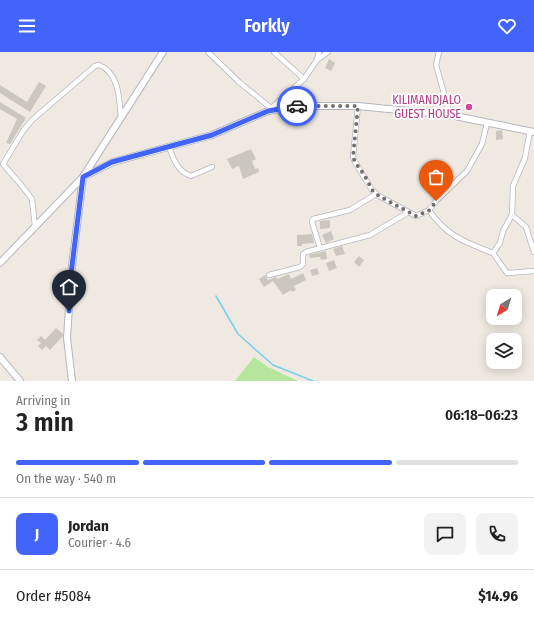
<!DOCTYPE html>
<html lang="en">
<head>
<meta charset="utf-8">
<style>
	body { margin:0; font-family:"Fira Sans Condensed",sans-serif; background:#f2f2f2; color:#222; height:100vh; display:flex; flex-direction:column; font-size:15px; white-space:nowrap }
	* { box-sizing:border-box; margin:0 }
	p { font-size:13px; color:#767676 }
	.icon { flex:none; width:22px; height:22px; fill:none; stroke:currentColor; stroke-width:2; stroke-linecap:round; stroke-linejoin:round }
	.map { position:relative; height:329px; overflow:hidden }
	.panel { display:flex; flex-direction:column; background:#fff; flex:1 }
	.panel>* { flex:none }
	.needle { width:26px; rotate:218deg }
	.buttons { position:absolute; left:486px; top:237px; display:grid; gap:8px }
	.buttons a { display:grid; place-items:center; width:36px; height:36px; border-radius:8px; background:#fff; box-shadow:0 2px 10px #0003; font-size:20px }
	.pin { position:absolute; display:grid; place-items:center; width:34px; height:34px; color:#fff; margin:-41px -17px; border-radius:50% 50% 50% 0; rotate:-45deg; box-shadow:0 0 4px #0007 }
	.pin .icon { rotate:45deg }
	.courier { position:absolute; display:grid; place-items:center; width:40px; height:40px; margin:-20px; border:3px solid #4264fb; border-radius:50%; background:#fff; color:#222; box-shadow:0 1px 5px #0007 }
	.summary em { font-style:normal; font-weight:600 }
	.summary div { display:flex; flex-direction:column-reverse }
	.summary { display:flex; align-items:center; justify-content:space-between; height:68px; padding:0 16px }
	h1 { font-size:26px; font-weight:600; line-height:30px }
	.bar { display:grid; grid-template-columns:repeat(4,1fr); gap:6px 4px; align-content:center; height:48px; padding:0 16px }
	.bar i { height:5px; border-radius:3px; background:#e0e0e0 }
	.bar .active { background:#4264fb }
	.bar p { grid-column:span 4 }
	.line { display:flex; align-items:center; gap:10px; padding:0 16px; border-top:1px solid #e0e0e0 }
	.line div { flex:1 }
	.round { display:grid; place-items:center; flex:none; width:42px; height:42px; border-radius:8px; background:#f2f2f2 }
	header { display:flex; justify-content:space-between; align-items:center; height:52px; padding:0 16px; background:#4264fb; color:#fff; font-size:18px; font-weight:600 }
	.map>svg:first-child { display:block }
	.green { fill:#b6e59e }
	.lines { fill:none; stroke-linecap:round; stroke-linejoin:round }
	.stream { stroke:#75cff0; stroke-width:1.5 }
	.building { fill:#cbc7bf }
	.street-casing { stroke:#b4b7c1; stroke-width:6 }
	.secondary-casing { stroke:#b4b7c1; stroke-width:8 }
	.street { stroke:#fff; stroke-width:4.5 }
	.secondary { stroke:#fff; stroke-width:6 }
	.done { stroke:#726f6d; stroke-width:4; stroke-dasharray:0 7.2 }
	.route { stroke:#4264fb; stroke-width:5 }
	.hotel-dot { fill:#d1479c; stroke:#fff; stroke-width:1.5 }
	.labels { text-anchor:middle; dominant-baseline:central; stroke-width:3.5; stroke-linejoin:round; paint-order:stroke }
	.hotel-label { font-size:12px; fill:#b23c85; stroke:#fff; text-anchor:end }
</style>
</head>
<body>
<header><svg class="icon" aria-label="menu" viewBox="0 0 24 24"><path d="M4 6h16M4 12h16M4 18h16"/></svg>Forkly<svg class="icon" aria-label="heart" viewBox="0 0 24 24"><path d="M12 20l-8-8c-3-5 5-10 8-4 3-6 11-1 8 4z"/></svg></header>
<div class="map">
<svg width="534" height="329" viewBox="0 0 534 329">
	<rect width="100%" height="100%" fill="#efe9e1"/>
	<polygon class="green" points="254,305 268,315 298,329 235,329"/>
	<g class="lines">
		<polyline class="stream" points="216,244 238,282 273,313 313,329"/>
	</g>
	<g class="building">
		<polygon points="329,7 335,11 331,19 325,16"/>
		<polygon points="39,30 46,34 30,60 0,41 0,33 27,50"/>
		<polygon points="0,50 26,66 10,92 6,91 17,67 0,57"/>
		<polygon points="502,78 503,87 496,88 496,79"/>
		<polygon points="251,97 256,107 252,109 255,117 258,116 259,120 243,127 239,114 232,117 227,107"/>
		<polygon points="330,168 330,176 320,177 320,169"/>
		<polygon points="331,179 334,187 326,191 322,183"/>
		<polygon points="312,182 314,191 302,192 302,194 297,194 297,183"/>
		<polygon points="342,194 345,202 336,204 333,197"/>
		<polygon points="326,199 327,207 321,208 320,205 310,206 309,203"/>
		<polygon points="359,204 364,208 359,215 354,210"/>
		<polygon points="334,208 337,216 329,219 326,211"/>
		<polygon points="317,216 319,222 312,224 310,218"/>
		<polygon points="303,221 306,228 294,234 296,238 292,240 291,238 283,243 273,229 264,235 259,227 265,223 268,228 276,225 277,227 289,222 291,227"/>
		<polygon points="56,276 63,282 63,284 50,298 46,294 42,298 38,294 41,291 37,288 41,284 45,288"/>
	</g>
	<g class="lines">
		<defs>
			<g id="street">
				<polyline points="208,0 239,30 271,56"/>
				<polyline points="274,0 304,27"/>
				<polyline points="439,0 436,13 450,63"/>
				<polyline points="317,8 319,0"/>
				<polyline points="358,54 353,105 355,110 372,138 379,144 416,164 429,158 436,149 467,119 482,92 487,71"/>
				<polyline points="268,59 304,27 317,8 328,0"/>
				<path d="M169 95C174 108 177 119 191 124L212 115"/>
				<path d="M429 158C446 184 465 190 493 201L500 191 503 179 512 163 513 134 525 106 530 79"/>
				<polyline points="512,163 526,175 534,200"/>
				<path d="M35 174 32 147 22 134 3 112 23 79 32 68 95 14 99 13C120 21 119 48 121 66"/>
				<polyline points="320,196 312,170 313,167 350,158 376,142"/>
				<polyline points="493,201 507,221 534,219"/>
				<polyline points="269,223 300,215 303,212 303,202 306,200 370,183 407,161"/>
			</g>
			<g id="secondary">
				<polyline points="0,211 83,125 163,0"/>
				<polyline points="0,305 20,329"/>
				<polyline points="72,329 67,286 68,271 71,222 83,125 113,110 212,83 268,59 297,54 358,54 450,63 534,80"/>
			</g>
		</defs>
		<use href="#street" class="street-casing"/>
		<use href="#secondary" class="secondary-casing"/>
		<use href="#street" class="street"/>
		<use href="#secondary" class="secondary"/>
	</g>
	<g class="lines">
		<polyline class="done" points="297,54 358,54 353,105 355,110 365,124 372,138 379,144 416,164 430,158 436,149"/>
		<polyline class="route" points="69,259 71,222 83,125 112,110 212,83 268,59 297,54"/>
	</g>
	<circle class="hotel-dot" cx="469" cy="55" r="4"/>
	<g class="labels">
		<g class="hotel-label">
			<text x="461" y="48">KILIMANDJALO<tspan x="461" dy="14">GUEST HOUSE</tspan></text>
		</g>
	</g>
</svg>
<div class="buttons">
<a><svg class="needle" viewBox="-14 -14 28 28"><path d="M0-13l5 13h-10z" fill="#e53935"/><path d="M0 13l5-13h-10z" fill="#767676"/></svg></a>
<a><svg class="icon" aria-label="layers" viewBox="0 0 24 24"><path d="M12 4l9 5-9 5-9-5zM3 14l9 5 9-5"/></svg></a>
</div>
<div class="pin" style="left:436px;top:149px;background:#ea580c"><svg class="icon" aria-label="bag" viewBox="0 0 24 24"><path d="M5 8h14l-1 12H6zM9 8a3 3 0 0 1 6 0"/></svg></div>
<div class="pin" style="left:69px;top:259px;background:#1f2937"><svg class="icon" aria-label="home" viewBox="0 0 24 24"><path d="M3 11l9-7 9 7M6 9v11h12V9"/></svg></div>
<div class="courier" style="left:297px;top:54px"><svg class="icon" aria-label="car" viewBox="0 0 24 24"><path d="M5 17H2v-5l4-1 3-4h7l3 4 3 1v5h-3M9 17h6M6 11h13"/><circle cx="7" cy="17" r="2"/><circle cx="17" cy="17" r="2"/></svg></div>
</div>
<section class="panel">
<div class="summary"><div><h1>3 min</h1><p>Arriving in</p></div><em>06:18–06:23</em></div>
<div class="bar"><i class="active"></i><i class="active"></i><i class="active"></i><i></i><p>On the way · 540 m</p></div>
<div class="line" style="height:72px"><b class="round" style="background:#4264fb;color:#fff">J</b><div><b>Jordan</b><p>Courier · 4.6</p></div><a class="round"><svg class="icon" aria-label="chat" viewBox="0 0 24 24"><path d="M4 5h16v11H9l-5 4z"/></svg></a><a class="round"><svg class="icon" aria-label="phone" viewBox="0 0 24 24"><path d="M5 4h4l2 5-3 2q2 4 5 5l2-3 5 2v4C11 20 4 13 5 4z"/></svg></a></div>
<div class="line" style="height:52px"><div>Order #5084</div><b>$14.96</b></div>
</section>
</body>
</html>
